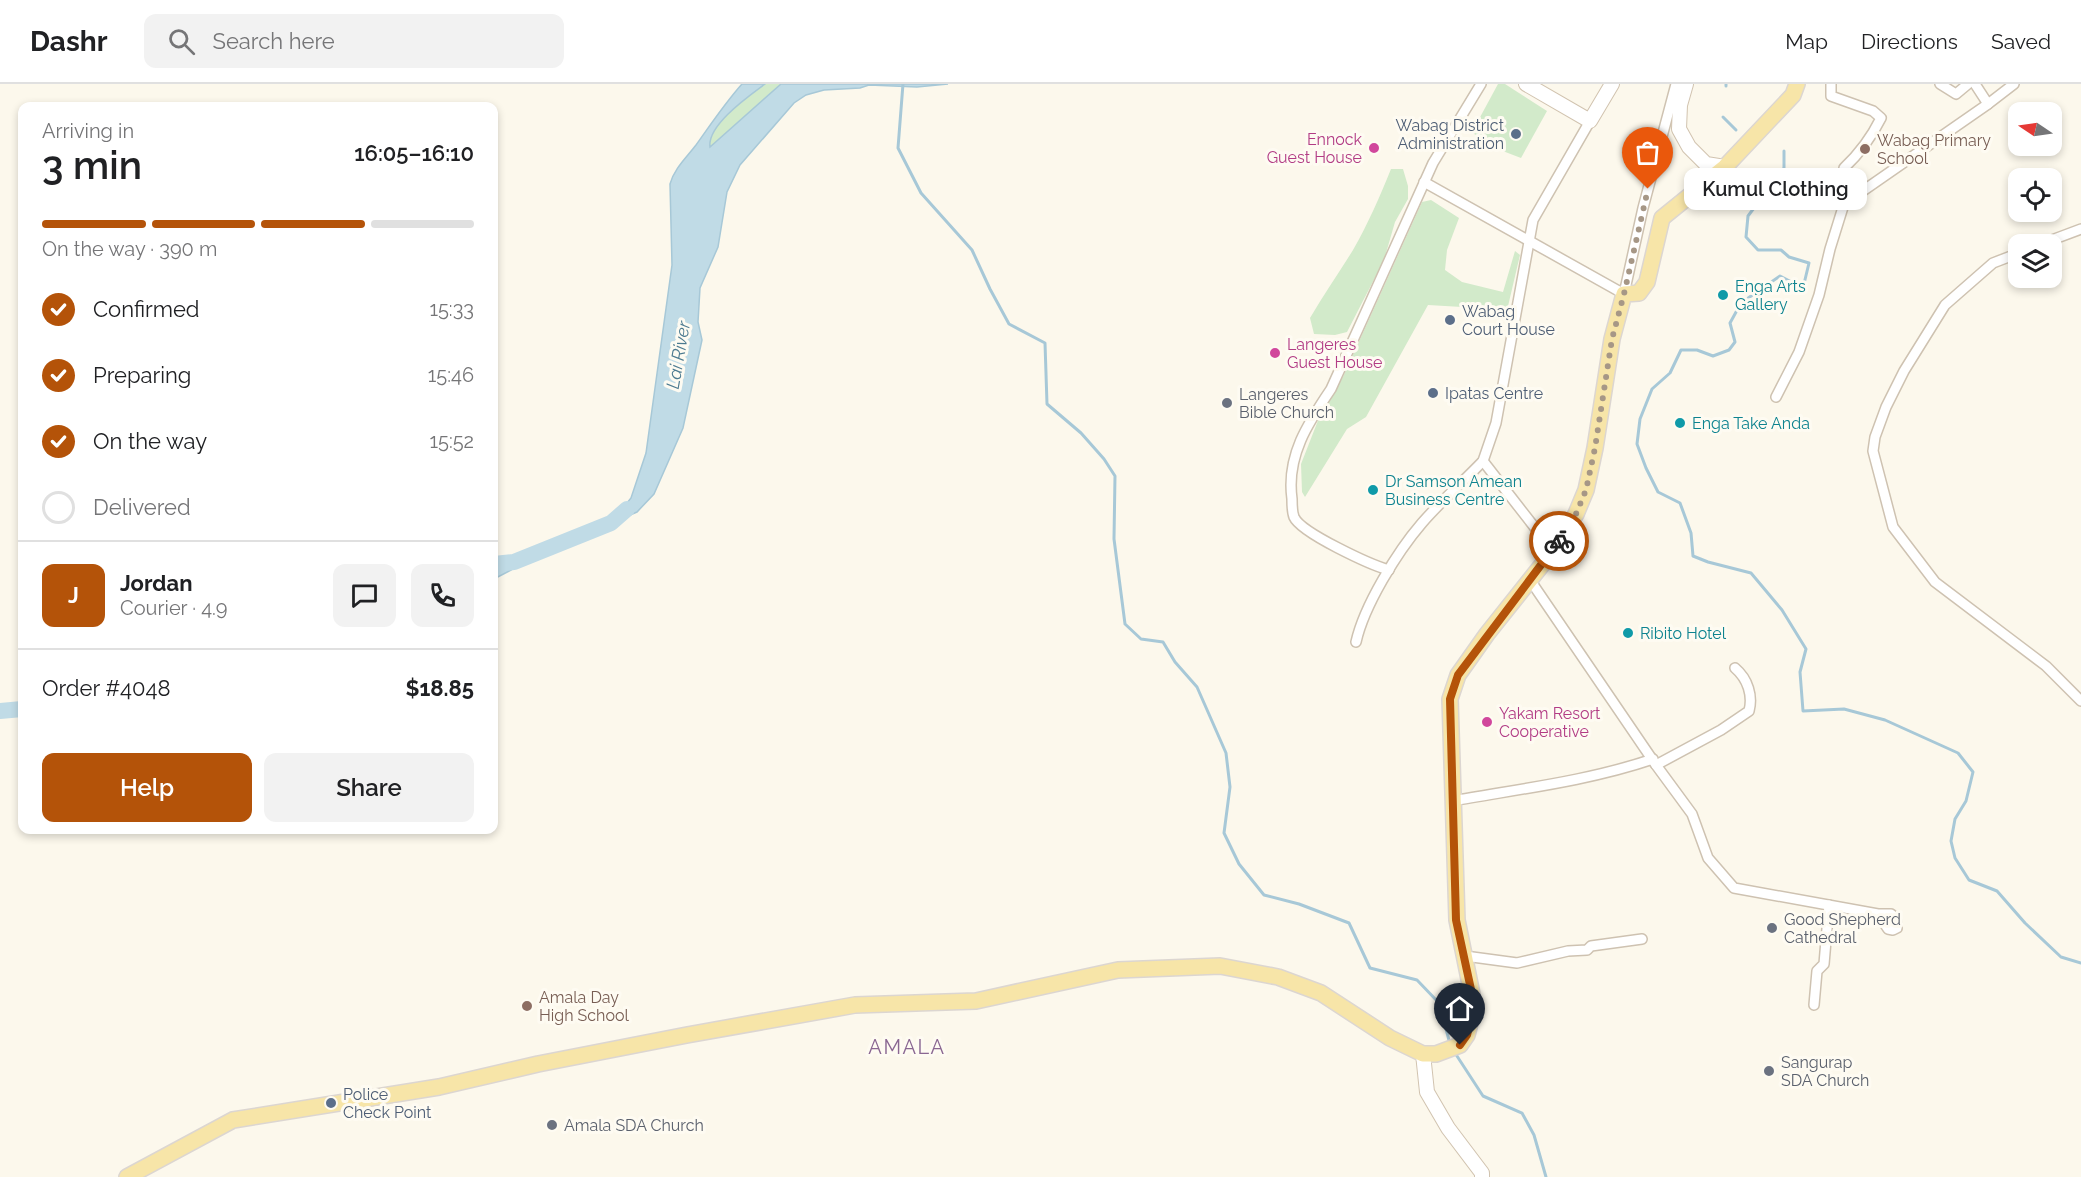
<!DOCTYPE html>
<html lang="en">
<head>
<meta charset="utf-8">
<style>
	body { margin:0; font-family:Raleway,sans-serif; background:#f2f2f2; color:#202124; height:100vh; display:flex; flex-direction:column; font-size:22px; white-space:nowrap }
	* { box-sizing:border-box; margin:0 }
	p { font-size:20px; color:#757577 }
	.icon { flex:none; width:33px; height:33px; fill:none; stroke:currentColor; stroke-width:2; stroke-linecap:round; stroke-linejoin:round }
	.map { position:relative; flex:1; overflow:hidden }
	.drawer { position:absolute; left:18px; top:18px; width:480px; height:732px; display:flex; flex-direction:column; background:#fff; border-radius:12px; box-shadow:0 3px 9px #0003 }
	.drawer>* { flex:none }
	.needle { width:39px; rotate:283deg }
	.buttons { position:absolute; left:2008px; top:18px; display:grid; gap:12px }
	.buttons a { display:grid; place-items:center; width:54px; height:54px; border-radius:12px; background:#fff; box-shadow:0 3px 9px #0003; font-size:30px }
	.pin { position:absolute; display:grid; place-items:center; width:51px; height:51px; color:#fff; margin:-62px -26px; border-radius:50% 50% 50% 0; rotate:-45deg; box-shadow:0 0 6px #0007 }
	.pin .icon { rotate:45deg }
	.courier { position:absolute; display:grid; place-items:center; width:60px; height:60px; margin:-30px; border:4px solid #b45309; border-radius:50%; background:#fff; color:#222; box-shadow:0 2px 8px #0007 }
	.bubble { position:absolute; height:42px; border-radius:12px; background:#fff; box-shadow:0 3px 9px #0003; font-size:20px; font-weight:600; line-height:42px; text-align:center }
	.headline em { font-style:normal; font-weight:600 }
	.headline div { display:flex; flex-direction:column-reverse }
	.headline { display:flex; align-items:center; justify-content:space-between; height:102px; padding:0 24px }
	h1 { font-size:39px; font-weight:600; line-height:45px }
	.bar { display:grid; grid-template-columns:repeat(4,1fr); gap:9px 6px; align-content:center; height:72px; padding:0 24px }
	.bar i { height:8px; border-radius:4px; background:#e0e0e0 }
	.bar .on { background:#b45309 }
	.bar p { grid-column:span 4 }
	.line { display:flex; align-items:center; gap:15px; padding:0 24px; border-top:2px solid #e0e0e0 }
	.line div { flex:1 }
	.round { display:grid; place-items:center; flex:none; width:63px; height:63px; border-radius:12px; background:#f2f2f2 }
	ol { padding:0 24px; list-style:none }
	li { display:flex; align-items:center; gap:18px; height:66px }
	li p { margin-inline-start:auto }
	li .icon { padding:6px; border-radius:50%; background:#b45309; color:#fff; stroke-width:4 }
	li:last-child { color:#757577 }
	li i { width:33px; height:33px; border:3px solid #e0e0e0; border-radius:50% }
	.action { display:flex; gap:12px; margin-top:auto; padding:12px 24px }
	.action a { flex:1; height:69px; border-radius:12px; background:#b45309; color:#fff; font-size:24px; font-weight:600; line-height:69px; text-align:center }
	.action a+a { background:#f2f2f2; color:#202124 }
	header { display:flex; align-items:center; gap:36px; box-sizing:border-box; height:84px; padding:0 30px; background:#fff; border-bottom:2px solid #e0e0e0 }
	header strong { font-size:28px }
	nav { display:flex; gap:33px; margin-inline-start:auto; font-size:21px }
	.search { width:420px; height:54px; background:#f2f2f2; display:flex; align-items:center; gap:15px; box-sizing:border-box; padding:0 21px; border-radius:12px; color:#757577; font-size:22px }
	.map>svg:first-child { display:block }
	.green { fill:#d2eaca }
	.water { fill:#c0dbe6; stroke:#a7c8d7; stroke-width:1.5 }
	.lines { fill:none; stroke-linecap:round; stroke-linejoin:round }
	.stream { stroke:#a7c8d7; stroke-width:3 }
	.river { stroke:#c0dbe6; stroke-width:16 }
	.street-casing { stroke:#cec2b1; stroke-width:12 }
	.secondary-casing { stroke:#d1c3af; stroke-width:16 }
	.primary-casing { stroke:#dcd6d1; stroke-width:18 }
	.street { stroke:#fff; stroke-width:9 }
	.secondary { stroke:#fff; stroke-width:14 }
	.primary { stroke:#f7e5a8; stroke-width:15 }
	.done { stroke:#a69786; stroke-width:6; stroke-dasharray:0 10.8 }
	.route { stroke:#b45309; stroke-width:8 }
	.service-dot { fill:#5c6f8a; stroke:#fefbf2; stroke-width:2 }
	.hotel-dot { fill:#d1479c; stroke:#fefbf2; stroke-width:2 }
	.education-dot { fill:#8d6e63; stroke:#fefbf2; stroke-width:2 }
	.culture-dot { fill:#0f9aa8; stroke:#fefbf2; stroke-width:2 }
	.worship-dot { fill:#6b7280; stroke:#fefbf2; stroke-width:2 }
	.labels { text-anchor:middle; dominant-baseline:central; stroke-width:6; stroke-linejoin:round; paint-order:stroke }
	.service-label { font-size:16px; fill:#4e5e75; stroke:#fefbf2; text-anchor:start }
	.hotel-label { font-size:16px; fill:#b23c85; stroke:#fefbf2; text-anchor:start }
	.education-label { font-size:16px; fill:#785e54; stroke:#fefbf2; text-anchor:start }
	.culture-label { font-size:16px; fill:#0d838f; stroke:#fefbf2; text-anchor:start }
	.worship-label { font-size:16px; fill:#5b616d; stroke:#fefbf2; text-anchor:start }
	.water-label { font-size:18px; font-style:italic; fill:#4c7a90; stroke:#fefbf2 }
	.quarter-label { font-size:20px; letter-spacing:1.5px; fill:#8a6792; stroke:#fefbf2 }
</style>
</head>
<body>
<header>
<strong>Dashr</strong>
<div class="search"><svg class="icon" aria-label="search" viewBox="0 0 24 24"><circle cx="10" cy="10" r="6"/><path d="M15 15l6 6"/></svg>Search here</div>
<nav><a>Map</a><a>Directions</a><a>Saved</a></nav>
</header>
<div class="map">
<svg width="2081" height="1093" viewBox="0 0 2081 1093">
	<rect width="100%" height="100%" fill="#fcf8ec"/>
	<g class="green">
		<path d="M765 0H781L710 63C707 40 748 13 765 0Z"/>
		<polygon points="1498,0 1505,0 1547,27 1521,74 1487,61 1472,48"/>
		<path d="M1391 85H1403L1408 102V115L1395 138 1384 176 1347 248 1335 251 1314 250 1310 234C1324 210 1339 189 1353 166 1368 140 1380 112 1391 85Z"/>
		<polygon points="1431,116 1459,134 1447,166 1445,186 1462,198 1503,208 1515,167 1520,171 1505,235 1462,223 1428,221 1366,333 1347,345 1305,413 1302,408 1301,380 1319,334 1343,293 1422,118"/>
	</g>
	<g class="water">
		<path d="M742 0H765C749 12 707 41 710 63L781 0H948L917 3 869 1 860 4 824 6 806 11 794 19 740 81 727 108 718 163 700 204 698 238 702 256 683 344 654 410 637 428 611 439 631 414 646 369 672 181 670 100C674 85 686 74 696 61 711 40 725 19 742 0Z"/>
		<polygon points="533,471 511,486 494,495 494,474"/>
	</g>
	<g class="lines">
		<g class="stream">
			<polyline points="903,0 898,64 921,109 972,166 990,205 1009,240 1045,259 1047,320 1081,349 1104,375 1115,392 1114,455 1125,540 1141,555 1163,558 1175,578 1197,603 1226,669 1230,703 1224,749 1239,780 1264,811 1299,820 1349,839 1370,884 1417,896 1439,919 1450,960"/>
			<polyline points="1726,2 1726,0"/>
			<polyline points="1723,33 1736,46"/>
			<polyline points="1784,67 1784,84 1748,132 1746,153 1758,166 1781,166 1789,173 1809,179 1803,204 1780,192 1741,219 1730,239 1735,258 1729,266 1713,272 1697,266 1681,266 1670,289 1652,305 1640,335 1637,360 1646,384 1658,408 1680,419 1691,449 1693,472 1708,478 1751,489 1782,526 1806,565 1800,588 1803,627 1844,625 1885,636 1958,669 1973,688 1966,717 1955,735 1951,757 1955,774 1969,796 1997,807 2025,839 2061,873 2081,879"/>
			<polyline points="1455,969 1483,1012 1522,1029 1534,1051 1546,1093"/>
		</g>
		<g class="river">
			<polyline points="494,480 514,478 611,439 627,425"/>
			<polyline points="0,627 22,625"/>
		</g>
		<defs>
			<g id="street">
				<path d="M1831 0V12L1873 27 1881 34C1871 54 1860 69 1844 84"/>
				<polyline points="1940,0 1956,10 1968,0"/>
				<polyline points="1975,0 1988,20"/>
				<polyline points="1424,98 1624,210 1643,124 1676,0"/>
				<polyline points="2041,160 2081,145"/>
				<polyline points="2019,169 1993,179 1945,221 1904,287 1886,323 1875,353 1873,367 1893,443 1935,498 2046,582 2081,617"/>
				<polyline points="1776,313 1799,268 1819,211 1830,165 1844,120 1988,20 2014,0"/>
				<polyline points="1483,377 1553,467"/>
				<path d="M1389 486C1371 481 1301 449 1294 433 1292 428 1292 420 1292 415 1286 372 1308 339 1331 305L1433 79 1481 0"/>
				<polyline points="1530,496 1656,681 1692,730 1708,774 1734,804 1878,830 1888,845 1893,846 1897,844 1896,834 1891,830 1878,830"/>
				<path d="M1356 558C1364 522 1397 468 1422 439 1441 417 1463 398 1483 377L1496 339 1533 136 1590 37"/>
				<path d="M1656 681 1721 646 1749 627C1753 612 1748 595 1735 584"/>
				<path d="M1452 717C1519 705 1588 697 1653 675"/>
				<polyline points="1465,872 1517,879 1568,867 1587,866 1591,862 1642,855"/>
				<polyline points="1814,921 1817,887 1824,880 1829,821"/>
			</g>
			<g id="secondary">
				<polyline points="1526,0 1590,37 1612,0"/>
				<polyline points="1686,0 1680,21 1679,45 1689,63 1706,80 1725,83"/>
				<polyline points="1423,970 1427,1008 1448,1044 1482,1089 1482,1093"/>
			</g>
			<polyline id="primary" points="127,1093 233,1036 439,1003 538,980 687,951 855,921 976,917 1118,886 1220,882 1278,893 1321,909 1390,954 1423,970 1436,970 1460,961 1467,951 1472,932 1472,910 1457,836 1450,615 1458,591 1487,550 1553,467 1576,430 1586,406 1595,364 1612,255 1624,210 1639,209 1647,198 1662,134 1725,83 1793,11 1797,0"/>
		</defs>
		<use href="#street" class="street-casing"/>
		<use href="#secondary" class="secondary-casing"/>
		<use href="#primary" class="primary-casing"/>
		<use href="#street" class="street"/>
		<use href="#secondary" class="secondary"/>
		<use href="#primary" class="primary"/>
	</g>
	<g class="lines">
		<polyline class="done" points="1559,457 1576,430 1586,406 1595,364 1612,255 1624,210 1648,105"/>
		<polyline class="route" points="1460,961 1467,951 1472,932 1472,910 1456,836 1450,615 1458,591 1559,457"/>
	</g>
	<g class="service-dot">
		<circle cx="1516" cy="50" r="6"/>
		<circle cx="1450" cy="236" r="6"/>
		<circle cx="1433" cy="309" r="6"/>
		<circle cx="331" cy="1019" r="6"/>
	</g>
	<g class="hotel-dot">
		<circle cx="1374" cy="64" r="6"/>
		<circle cx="1275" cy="269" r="6"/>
		<circle cx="1487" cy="638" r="6"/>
	</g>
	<g class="education-dot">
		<circle cx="1865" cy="65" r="6"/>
		<circle cx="527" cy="922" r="6"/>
	</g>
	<g class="culture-dot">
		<circle cx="1723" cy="211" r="6"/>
		<circle cx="1680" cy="339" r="6"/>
		<circle cx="1373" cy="406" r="6"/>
		<circle cx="1628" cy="549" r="6"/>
	</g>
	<g class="worship-dot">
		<circle cx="1227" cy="319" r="6"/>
		<circle cx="1772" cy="844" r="6"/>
		<circle cx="1769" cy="987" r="6"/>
		<circle cx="552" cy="1041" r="6"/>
	</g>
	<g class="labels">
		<g class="service-label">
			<text x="1504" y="41" text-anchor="end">Wabag District<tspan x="1504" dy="18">Administration</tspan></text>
			<text x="1462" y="227">Wabag<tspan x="1462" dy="18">Court House</tspan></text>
			<text x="1445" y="309">Ipatas Centre</text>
			<text x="343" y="1010">Police<tspan x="343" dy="18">Check Point</tspan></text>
		</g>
		<g class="hotel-label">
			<text x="1362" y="55" text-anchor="end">Ennock<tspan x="1362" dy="18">Guest House</tspan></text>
			<text x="1287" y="260">Langeres<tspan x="1287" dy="18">Guest House</tspan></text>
			<text x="1499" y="629">Yakam Resort<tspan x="1499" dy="18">Cooperative</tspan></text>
		</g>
		<g class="education-label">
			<text x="1877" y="56">Wabag Primary<tspan x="1877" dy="18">School</tspan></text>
			<text x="539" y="913">Amala Day<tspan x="539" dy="18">High School</tspan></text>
		</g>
		<g class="culture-label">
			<text x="1735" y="202">Enga Arts<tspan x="1735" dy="18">Gallery</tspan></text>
			<text x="1692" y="339">Enga Take Anda</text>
			<text x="1385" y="397">Dr Samson Amean<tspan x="1385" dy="18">Business Centre</tspan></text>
			<text x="1640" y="549">Ribito Hotel</text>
		</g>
		<g class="worship-label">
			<text x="1239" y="310">Langeres<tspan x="1239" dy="18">Bible Church</tspan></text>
			<text x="1784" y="835">Good Shepherd<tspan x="1784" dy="18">Cathedral</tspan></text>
			<text x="1781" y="978">Sangurap<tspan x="1781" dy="18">SDA Church</tspan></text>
			<text x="564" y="1041">Amala SDA Church</text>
		</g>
		<g class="water-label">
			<text transform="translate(678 271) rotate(-80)">Lai River</text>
		</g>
		<g class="quarter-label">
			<text x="907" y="963">AMALA</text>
		</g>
	</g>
</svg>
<div class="buttons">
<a><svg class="needle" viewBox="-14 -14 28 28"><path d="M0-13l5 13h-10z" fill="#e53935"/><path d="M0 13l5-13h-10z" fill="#757577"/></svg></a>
<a><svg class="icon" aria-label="locate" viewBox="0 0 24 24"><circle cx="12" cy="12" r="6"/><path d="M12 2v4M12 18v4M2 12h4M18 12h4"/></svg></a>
<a><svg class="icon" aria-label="layers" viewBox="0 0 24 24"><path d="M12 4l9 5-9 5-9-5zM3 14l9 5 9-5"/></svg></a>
</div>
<div class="pin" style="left:1648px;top:105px;background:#ea580c"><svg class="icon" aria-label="bag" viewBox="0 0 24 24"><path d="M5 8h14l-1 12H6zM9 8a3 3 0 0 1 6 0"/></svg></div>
<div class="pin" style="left:1460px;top:961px;background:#1f2937"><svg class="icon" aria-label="home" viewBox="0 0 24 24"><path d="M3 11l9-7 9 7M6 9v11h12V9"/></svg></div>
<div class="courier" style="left:1559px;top:457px"><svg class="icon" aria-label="bike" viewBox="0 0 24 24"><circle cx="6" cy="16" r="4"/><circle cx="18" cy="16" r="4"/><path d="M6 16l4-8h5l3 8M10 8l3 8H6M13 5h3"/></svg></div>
<div class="bubble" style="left:1684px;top:84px;width:183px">Kumul Clothing</div>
<section class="drawer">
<div class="headline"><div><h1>3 min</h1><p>Arriving in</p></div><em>16:05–16:10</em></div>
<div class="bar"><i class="on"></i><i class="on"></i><i class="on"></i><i></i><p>On the way · 390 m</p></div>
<ol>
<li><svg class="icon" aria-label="check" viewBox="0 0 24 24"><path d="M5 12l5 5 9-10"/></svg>Confirmed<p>15:33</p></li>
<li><svg class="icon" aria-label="check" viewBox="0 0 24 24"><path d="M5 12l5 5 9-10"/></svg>Preparing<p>15:46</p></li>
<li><svg class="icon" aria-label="check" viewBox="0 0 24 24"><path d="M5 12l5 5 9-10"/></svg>On the way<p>15:52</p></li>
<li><i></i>Delivered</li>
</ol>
<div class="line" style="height:108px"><b class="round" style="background:#b45309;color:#fff">J</b><div><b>Jordan</b><p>Courier · 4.9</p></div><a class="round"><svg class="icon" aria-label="chat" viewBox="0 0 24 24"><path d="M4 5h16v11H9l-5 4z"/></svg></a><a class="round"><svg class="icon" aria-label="phone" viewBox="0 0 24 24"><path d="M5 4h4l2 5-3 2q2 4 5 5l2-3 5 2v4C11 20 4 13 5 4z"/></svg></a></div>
<div class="line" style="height:78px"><div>Order #4048</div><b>$18.85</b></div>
<div class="action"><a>Help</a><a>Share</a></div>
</section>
</div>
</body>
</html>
